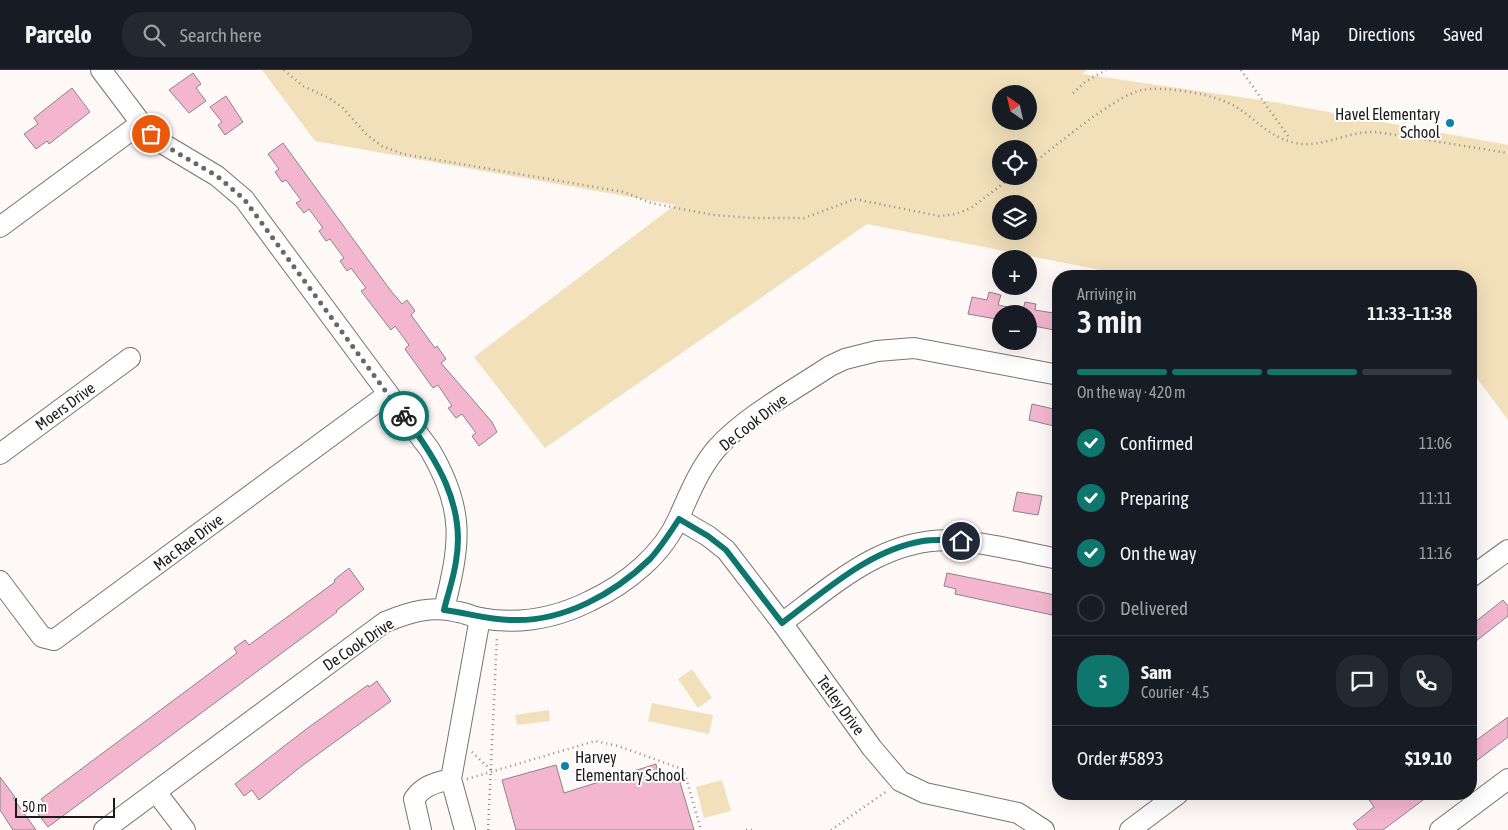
<!DOCTYPE html>
<html lang="en">
<head>
<meta charset="utf-8">
<style>
	body { margin:0; font-family:"Asap Condensed",sans-serif; background:#242831; color:#f1f3f6; height:100vh; display:flex; flex-direction:column; font-size:19px; white-space:nowrap }
	* { box-sizing:border-box; margin:0 }
	p { font-size:16px; color:#9ea1a6 }
	.icon { flex:none; width:28px; height:28px; fill:none; stroke:currentColor; stroke-width:2; stroke-linecap:round; stroke-linejoin:round }
	.map { position:relative; flex:1; overflow:hidden }
	.drawer { position:absolute; left:1052px; top:200px; width:425px; height:530px; display:flex; flex-direction:column; background:#171b24; border-radius:20px; box-shadow:0 5px 20px #0002 }
	.drawer>* { flex:none }
	.needle { width:32px; rotate:326deg }
	.fabs { position:absolute; left:992px; top:15px; display:grid; gap:10px }
	.fabs a { display:grid; place-items:center; width:45px; height:45px; border-radius:50%; background:#171b24; box-shadow:0 5px 20px #0002; font-size:25px }
	.scale { position:absolute; left:15px; bottom:12px; width:100px; box-sizing:border-box; padding-left:5px; border:2px solid #1b1919; border-top:0; font-size:14px; line-height:18px; white-space:nowrap; color:#1b1919; -webkit-text-stroke:4px #fff; paint-order:stroke }
	.pin { position:absolute; display:grid; place-items:center; width:42px; height:42px; color:#fff; margin:-21px; border:2px solid #fff; border-radius:50%; box-shadow:0 1px 5px #0007 }
	.courier { position:absolute; display:grid; place-items:center; width:50px; height:50px; margin:-25px; border:4px solid #0f766e; border-radius:50%; background:#fff; color:#222; box-shadow:0 1px 6px #0007 }
	.head em { font-style:normal; font-weight:600 }
	.head div { display:flex; flex-direction:column-reverse }
	.head { display:flex; align-items:center; justify-content:space-between; height:85px; padding:0 25px }
	h1 { font-size:32px; font-weight:600; line-height:38px }
	.bar { display:grid; grid-template-columns:repeat(4,1fr); gap:8px 5px; align-content:center; height:60px; padding:0 25px }
	.bar i { height:6px; border-radius:4px; background:#363941 }
	.bar .on { background:#0f766e }
	.bar p { grid-column:span 4 }
	.line { display:flex; align-items:center; gap:12px; padding:0 25px; border-top:1px solid #363941 }
	.line div { flex:1 }
	.round { display:grid; place-items:center; flex:none; width:52px; height:52px; border-radius:20px; background:#242831 }
	ol { padding:0 25px; list-style:none }
	li { display:flex; align-items:center; gap:15px; height:55px }
	li p { margin-inline-start:auto }
	li .icon { padding:5px; border-radius:50%; background:#0f766e; color:#fff; stroke-width:4 }
	li:last-child { color:#9ea1a6 }
	li i { width:28px; height:28px; border:2px solid #363941; border-radius:50% }
	header { display:flex; align-items:center; gap:30px; box-sizing:border-box; height:70px; padding:0 25px; background:#171b24; border-bottom:1px solid #363941 }
	header strong { font-size:24px }
	nav { display:flex; gap:28px; margin-inline-start:auto; font-size:18px }
	.search { width:350px; height:45px; background:#242831; display:flex; align-items:center; gap:12px; box-sizing:border-box; padding:0 18px; border-radius:20px; color:#9ea1a6; font-size:19px }
	.map>svg:first-child { display:block }
	.green { fill:#f1e0ba; fill-rule:evenodd }
	.building { fill:#f4b6cf; stroke:#8a8587 }
	.lines { fill:none; stroke-linecap:round; stroke-linejoin:round }
	.minor-casing { stroke:#797473; stroke-width:22 }
	.path { stroke:#8e8a89; stroke-width:2.5; stroke-dasharray:1 4; stroke-linecap:butt }
	.minor { stroke:#fff; stroke-width:20 }
	.done { stroke:#6a6767; stroke-width:5; stroke-dasharray:0 9 }
	.route { stroke:#0f766e; stroke-width:6 }
	.poi-dot { fill:#0b82a8; stroke:#fff; stroke-width:2 }
	.labels { text-anchor:middle; dominant-baseline:central; stroke-width:4; stroke-linejoin:round; paint-order:stroke }
	.poi-label { font-size:16px; fill:#1b1919; stroke:#fff; text-anchor:end }
	.street-label { font-size:16px; fill:#1b1919; stroke:#fff }
</style>
</head>
<body>
<header>
<strong>Parcelo</strong>
<div class="search"><svg class="icon" aria-label="search" viewBox="0 0 24 24"><circle cx="10" cy="10" r="6"/><path d="M15 15l6 6"/></svg>Search here</div>
<nav><a>Map</a><a>Directions</a><a>Saved</a></nav>
</header>
<div class="map">
<svg width="1508" height="760" viewBox="0 0 1508 760">
	<rect width="100%" height="100%" fill="#fef8f7"/>
	<g class="green">
		<path d="M262 0H1087L1082 4 1274 32 1508 75V350L1471 300V206H1131L867 154 545 378 474 287 675 135 315 71ZM1001 24H1029V51H1001ZM1001 79H1029V106H1001ZM1001 134H1029V161H1001Z"/>
		<polygon points="692,599 712,628 698,638 678,609"/>
		<polygon points="652,633 713,645 709,664 648,651"/>
		<polygon points="549,640 550,651 517,655 515,645"/>
		<polygon points="722,710 731,741 704,748 696,717"/>
	</g>
	<g class="building">
		<polygon points="193,3 201,14 196,18 206,31 189,43 169,20"/>
		<polygon points="72,18 90,42 49,74 47,71 36,79 24,64 38,54 34,48"/>
		<polygon points="226,26 243,52 225,65 218,55 222,52 210,37"/>
		<polygon points="283,73 391,221 402,234 407,230 415,241 411,245 435,278 437,276 446,289 441,293 492,352 497,362 479,376 472,366 476,363 462,344 456,348 448,338 452,336 438,315 433,318 405,279 409,275 395,256 391,260 361,221 366,218 351,198 347,201 340,191 344,188 330,169 326,171 319,161 323,158 309,139 304,143 296,133 301,130 286,110 282,112 275,102 279,99 268,84"/>
		<polygon points="989,222 1001,225 998,235 1018,239 1018,244 997,244 996,249 968,244 972,227 987,230"/>
		<polygon points="1025,232 1036,234 1035,240 1059,244 1059,261 1029,255 1029,244 1022,244"/>
		<polygon points="1032,334 1058,340 1054,356 1029,350"/>
		<polygon points="1017,422 1042,426 1038,445 1013,441"/>
		<polygon points="349,498 364,519 336,541 337,542 48,757 38,744 48,738 41,729 237,583 234,578 245,570 249,575 335,512 334,510"/>
		<polygon points="947,503 1055,525 1052,545 955,524 956,519 944,516"/>
		<polygon points="1503,530 1508,536 1508,546 1471,575 1471,549 1474,553"/>
		<polygon points="377,611 391,631 303,695 259,730 252,720 244,726 235,714 309,657 368,615 369,617"/>
		<polygon points="1508,647 1508,667 1471,695 1471,674"/>
		<polygon points="656,694 659,707 677,702 694,760 516,760 502,710 556,695 564,723"/>
		<polygon points="0,707 15,727 13,728 36,760 13,760 0,740"/>
		<polygon points="1365,724 1431,724 1383,760 1358,760 1353,754 1374,737"/>
	</g>
	<g class="lines">
		<defs>
			<g id="minor">
				<path d="M101 0 141 53 160 72 217 106 244 129 430 380C466 441 460 474 444 539"/>
				<polyline points="0,157 141,53"/>
				<polyline points="0,384 130,288"/>
				<polyline points="679,449 708,466 726,480 782,553 872,678 900,711 925,723 1018,743 1044,760"/>
				<polyline points="1471,507 1508,480"/>
				<polyline points="0,511 42,567 54,570 388,324"/>
				<path d="M782 553C836 513 889 463 961 471 994 474 1027 483 1059 489"/>
				<polyline points="156,722 185,760"/>
				<path d="M104 760 385 552C410 542 432 535 458 542 466 543 473 547 480 548 518 555 556 548 590 531 626 514 663 485 679 447 690 423 699 399 717 378 746 346 794 320 830 296L845 289 877 281 914 278 1059 305"/>
				<path d="M421 760 414 729C424 715 435 713 451 709"/>
				<polyline points="465,760 451,709 480,548"/>
				<polyline points="1130,760 1178,724"/>
				<polyline points="1440,760 1508,709"/>
			</g>
		</defs>
		<use href="#minor" class="minor-casing"/>
		<g class="path">
			<polyline points="284,0 303,16 329,28 342,37 367,65 382,76 403,84 624,122 651,133 713,145 751,148 804,148 855,129 939,146 956,144 971,138 1013,106"/>
			<polyline points="1241,0 1288,66"/>
			<polyline points="1073,23 1085,12 1106,0"/>
			<path d="M1029 96C1054 78 1115 25 1142 20 1163 16 1204 23 1224 31 1251 41 1262 65 1295 73 1321 79 1350 60 1377 62L1508 83"/>
			<polyline points="472,682 491,700"/>
			<polyline points="467,709 595,671 618,676 682,699 685,704 701,760"/>
			<polyline points="488,760 497,566"/>
			<polyline points="746,760 753,760"/>
			<polyline points="831,760 887,721"/>
		</g>
		<use href="#minor" class="minor"/>
	</g>
	<g class="lines">
		<polyline class="done" points="151,64 169,78 217,106 244,129 404,346"/>
		<path class="route" d="M404 346C436 388 466 435 456 491 454 507 448 523 444 540 468 543 489 550 512 550 563 552 614 524 650 489 661 477 670 463 679 449L708 466 726 480 782 553C825 521 869 480 923 471 935 469 949 470 961 471"/>
	</g>
	<g class="poi-dot">
		<circle cx="1450" cy="53" r="5"/>
		<circle cx="565" cy="696" r="5"/>
	</g>
	<g class="labels">
		<g class="poi-label">
			<text x="1440" y="44">Havel Elementary<tspan x="1440" dy="18">School</tspan></text>
			<text x="575" y="687" text-anchor="start">Harvey<tspan x="575" dy="18">Elementary School</tspan></text>
		</g>
		<g class="street-label">
			<text transform="translate(65 336) rotate(-36)">Moers Drive</text>
			<text transform="translate(753 352) rotate(-38)">De Cook Drive</text>
			<text transform="translate(188 472) rotate(-37)">Mac Rae Drive</text>
			<text transform="translate(358 574) rotate(-34)">De Cook Drive</text>
			<text transform="translate(841 635) rotate(54)">Tetley Drive</text>
		</g>
	</g>
</svg>
<div class="fabs">
<a><svg class="needle" viewBox="-14 -14 28 28"><path d="M0-13l5 13h-10z" fill="#e53935"/><path d="M0 13l5-13h-10z" fill="#9ea1a6"/></svg></a>
<a><svg class="icon" aria-label="locate" viewBox="0 0 24 24"><circle cx="12" cy="12" r="6"/><path d="M12 2v4M12 18v4M2 12h4M18 12h4"/></svg></a>
<a><svg class="icon" aria-label="layers" viewBox="0 0 24 24"><path d="M12 4l9 5-9 5-9-5zM3 14l9 5 9-5"/></svg></a>
<a>+</a>
<a>−</a>
</div>
<div class="scale">50 m</div>
<div class="pin" style="left:151px;top:64px;background:#ea580c"><svg class="icon" aria-label="bag" viewBox="0 0 24 24"><path d="M5 8h14l-1 12H6zM9 8a3 3 0 0 1 6 0"/></svg></div>
<div class="pin" style="left:961px;top:471px;background:#1f2937"><svg class="icon" aria-label="home" viewBox="0 0 24 24"><path d="M3 11l9-7 9 7M6 9v11h12V9"/></svg></div>
<div class="courier" style="left:404px;top:346px"><svg class="icon" aria-label="bike" viewBox="0 0 24 24"><circle cx="6" cy="16" r="4"/><circle cx="18" cy="16" r="4"/><path d="M6 16l4-8h5l3 8M10 8l3 8H6M13 5h3"/></svg></div>
<section class="drawer">
<div class="head"><div><h1>3 min</h1><p>Arriving in</p></div><em>11:33–11:38</em></div>
<div class="bar"><i class="on"></i><i class="on"></i><i class="on"></i><i></i><p>On the way · 420 m</p></div>
<ol>
<li><svg class="icon" aria-label="check" viewBox="0 0 24 24"><path d="M5 12l5 5 9-10"/></svg>Confirmed<p>11:06</p></li>
<li><svg class="icon" aria-label="check" viewBox="0 0 24 24"><path d="M5 12l5 5 9-10"/></svg>Preparing<p>11:11</p></li>
<li><svg class="icon" aria-label="check" viewBox="0 0 24 24"><path d="M5 12l5 5 9-10"/></svg>On the way<p>11:16</p></li>
<li><i></i>Delivered</li>
</ol>
<div class="line" style="height:90px"><b class="round" style="background:#0f766e;color:#fff">S</b><div><b>Sam</b><p>Courier · 4.5</p></div><a class="round"><svg class="icon" aria-label="chat" viewBox="0 0 24 24"><path d="M4 5h16v11H9l-5 4z"/></svg></a><a class="round"><svg class="icon" aria-label="phone" viewBox="0 0 24 24"><path d="M5 4h4l2 5-3 2q2 4 5 5l2-3 5 2v4C11 20 4 13 5 4z"/></svg></a></div>
<div class="line" style="height:65px"><div>Order #5893</div><b>$19.10</b></div>
</section>
</div>
</body>
</html>
